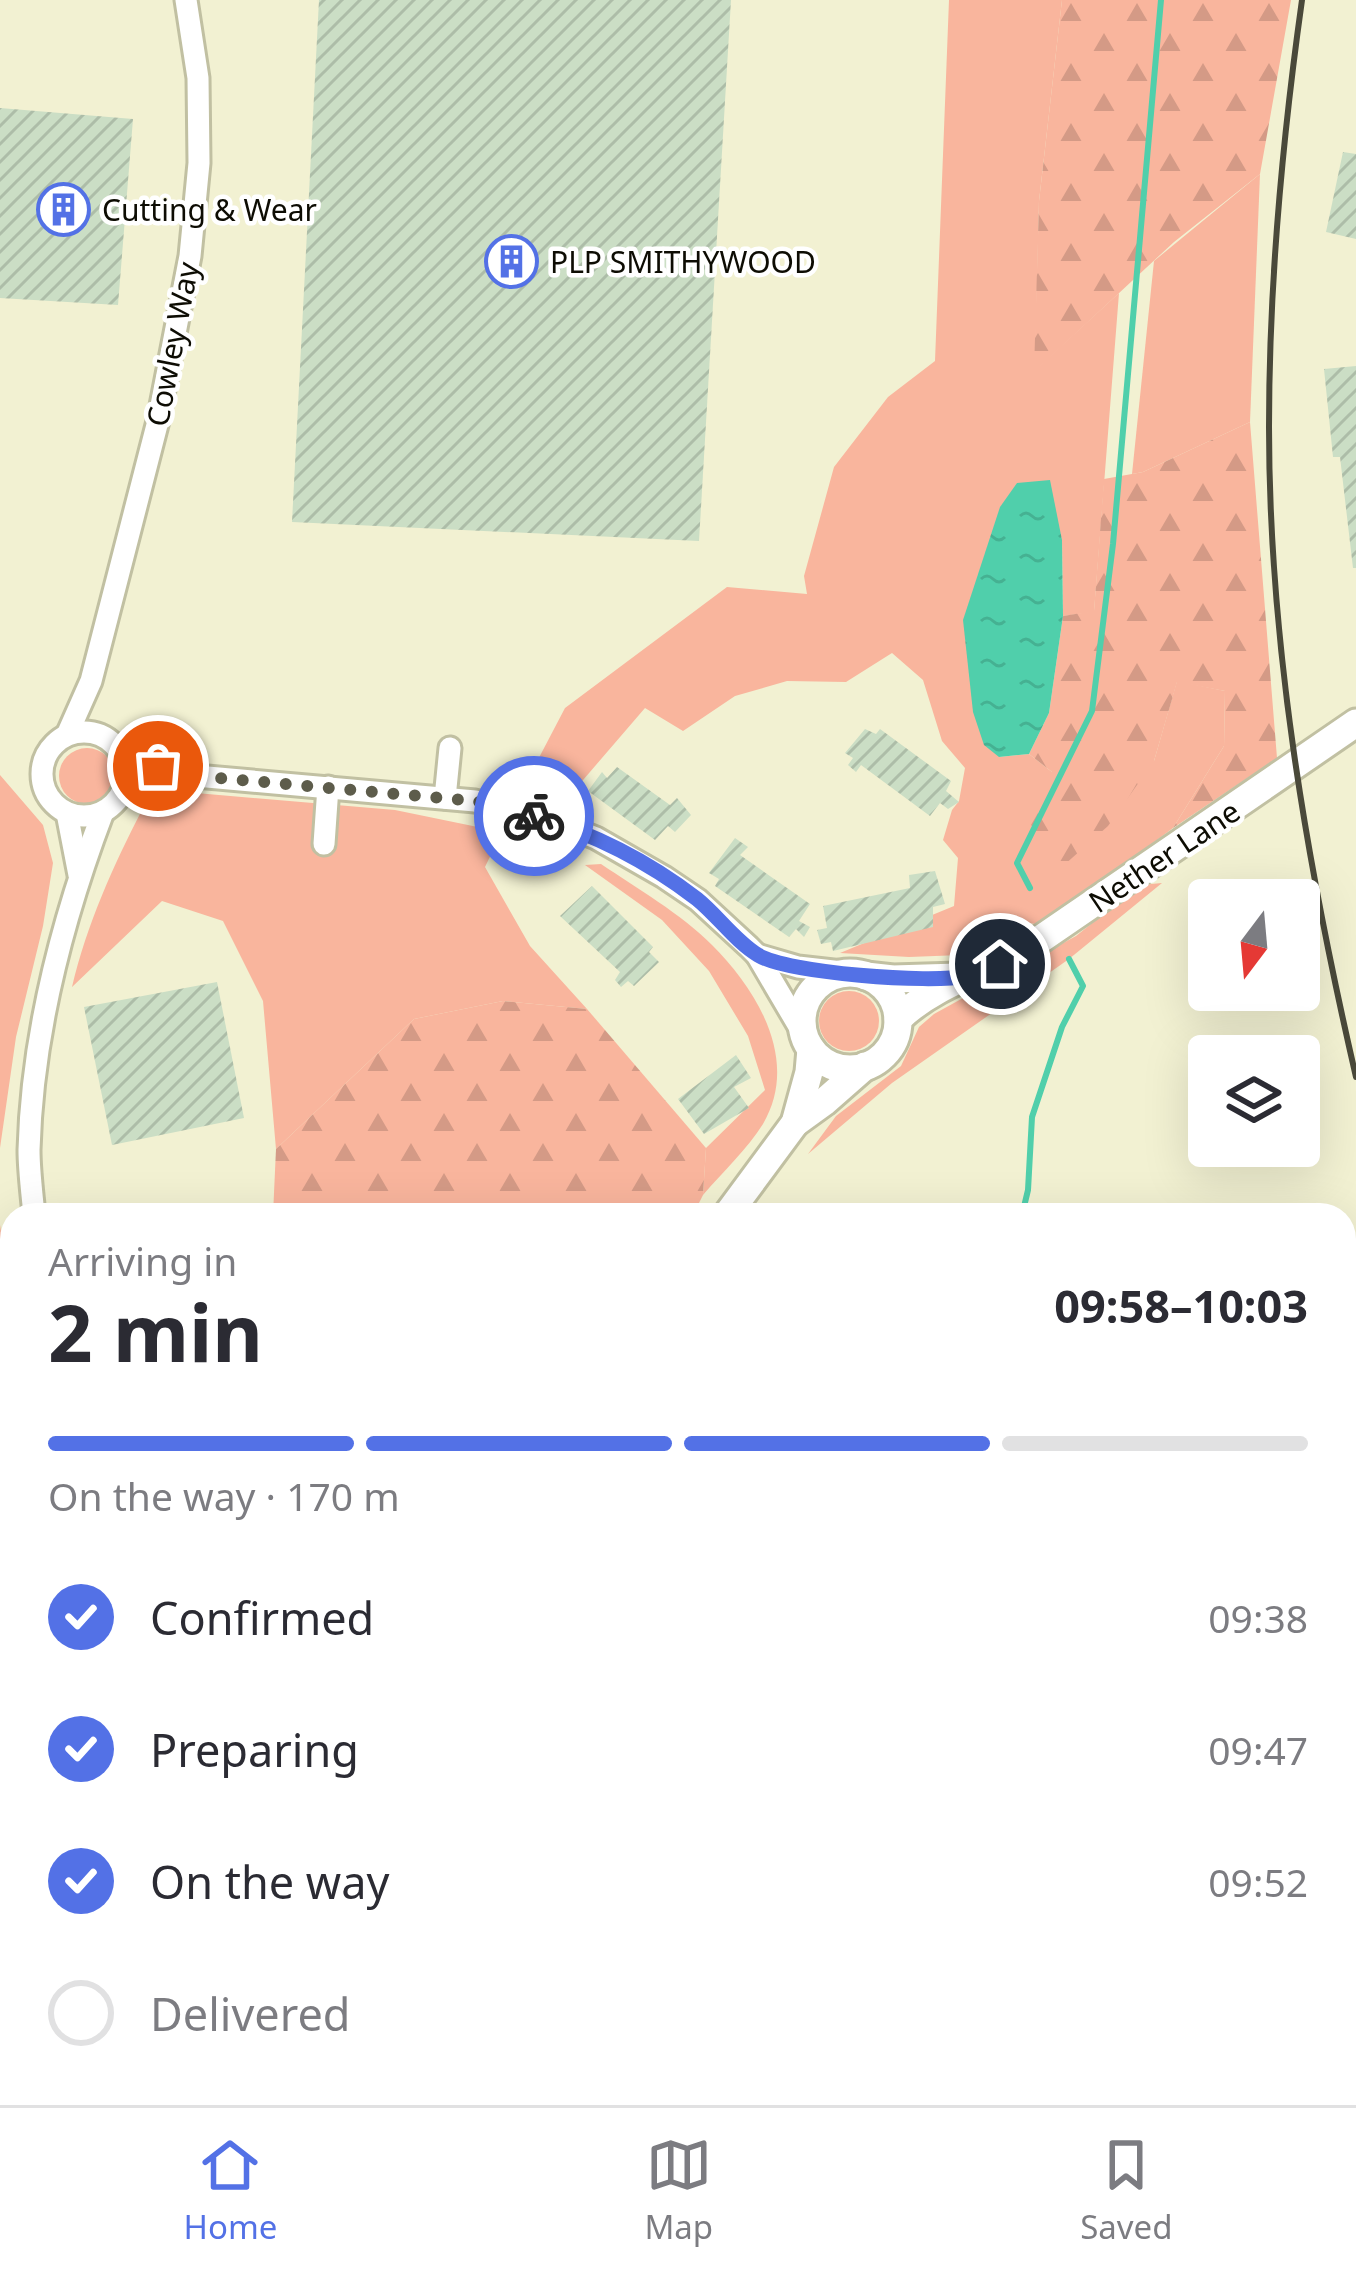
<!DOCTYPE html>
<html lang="en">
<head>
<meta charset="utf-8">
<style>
	body { margin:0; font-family:"Noto Sans",sans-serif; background:#f7f7f7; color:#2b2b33; height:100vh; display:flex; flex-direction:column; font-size:45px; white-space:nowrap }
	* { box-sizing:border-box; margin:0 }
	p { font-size:39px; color:#7c7c81 }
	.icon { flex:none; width:66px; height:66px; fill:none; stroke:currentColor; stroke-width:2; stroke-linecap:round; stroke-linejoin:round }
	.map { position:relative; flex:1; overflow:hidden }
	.side { position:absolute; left:0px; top:1203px; width:1356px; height:903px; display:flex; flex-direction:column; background:#fff; border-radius:36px 36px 0 0; box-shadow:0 12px 48px #0002 }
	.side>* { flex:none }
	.needle { width:78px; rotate:196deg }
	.controls { position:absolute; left:1188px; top:879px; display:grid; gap:24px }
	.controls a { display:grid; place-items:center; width:132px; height:132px; border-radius:12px; background:#fff; box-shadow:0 12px 48px #0002; font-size:60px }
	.pin { position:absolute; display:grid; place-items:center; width:102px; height:102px; color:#fff; margin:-51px; border:6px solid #fff; border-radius:50%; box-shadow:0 3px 12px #0007 }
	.courier { position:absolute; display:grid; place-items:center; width:120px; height:120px; margin:-60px; border:9px solid #5371e6; border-radius:50%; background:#fff; color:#222; box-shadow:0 3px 15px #0007 }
	.overview em { font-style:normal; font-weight:700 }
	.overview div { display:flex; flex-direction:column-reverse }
	.overview { display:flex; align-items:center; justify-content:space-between; height:204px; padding:0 48px }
	h1 { font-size:78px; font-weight:700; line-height:90px }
	.bar { display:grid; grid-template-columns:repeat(4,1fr); gap:18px 12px; align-content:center; height:144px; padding:0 48px }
	.bar i { height:15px; border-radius:9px; background:#e1e1e2 }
	.bar .current { background:#5371e6 }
	.bar p { grid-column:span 4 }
	ol { padding:0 48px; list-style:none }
	li { display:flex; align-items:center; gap:36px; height:132px }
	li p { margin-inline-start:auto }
	li .icon { padding:12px; border-radius:50%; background:#5371e6; color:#fff; stroke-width:4 }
	li:last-child { color:#7c7c81 }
	li i { width:66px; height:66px; border:6px solid #e1e1e2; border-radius:50% }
	.menu { display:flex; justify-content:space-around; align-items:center; height:168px; border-top:3px solid #e1e1e2; background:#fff; font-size:33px; color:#7c7c81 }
	.menu a { display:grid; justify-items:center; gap:6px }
	.menu .current { color:#5371e6 }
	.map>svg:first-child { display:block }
	.green { fill:#f9b59d }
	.forest { fill:url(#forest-firs) }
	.water { fill:url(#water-ripples) }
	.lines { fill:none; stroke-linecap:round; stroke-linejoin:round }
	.stream { stroke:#50cfab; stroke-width:6 }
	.building { fill:url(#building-hatch) }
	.minor-casing { stroke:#c1c0a2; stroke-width:27 }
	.major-casing { stroke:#c1c0a2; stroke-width:33 }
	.minor { stroke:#fff; stroke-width:21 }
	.major { stroke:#fff; stroke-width:27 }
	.rail { stroke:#4a493a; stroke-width:6 }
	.done { stroke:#5d5c4b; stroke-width:12; stroke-dasharray:0 21.6 }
	.route { stroke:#5371e6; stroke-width:15 }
	.labels { text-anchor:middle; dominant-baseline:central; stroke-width:9; stroke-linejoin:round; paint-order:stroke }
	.poi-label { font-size:30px; fill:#0d0c03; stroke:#fff; text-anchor:start }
	.street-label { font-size:30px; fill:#0d0c03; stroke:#fff }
</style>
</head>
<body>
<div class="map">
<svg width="1356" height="2105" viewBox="0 0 1356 2105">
	<defs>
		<pattern id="forest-firs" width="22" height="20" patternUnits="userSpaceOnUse" patternTransform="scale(3)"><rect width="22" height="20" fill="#f9b59d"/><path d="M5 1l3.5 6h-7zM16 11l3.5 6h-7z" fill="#d49a86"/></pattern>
		<pattern id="water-ripples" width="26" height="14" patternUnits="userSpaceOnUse" patternTransform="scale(3)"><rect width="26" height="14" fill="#50cfab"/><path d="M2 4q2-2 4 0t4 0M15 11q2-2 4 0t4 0" fill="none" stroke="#45b192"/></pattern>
		<pattern id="building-hatch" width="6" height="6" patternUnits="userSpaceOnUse" patternTransform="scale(3)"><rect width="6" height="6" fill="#cbdec5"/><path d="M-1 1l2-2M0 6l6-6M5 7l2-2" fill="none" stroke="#adbda8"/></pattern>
	</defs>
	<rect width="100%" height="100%" fill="#f2f1d2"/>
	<g class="green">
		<polygon points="949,0 1062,0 1039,201 1035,370 1119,293 1094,612 1063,616 1062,540 999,757 1029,754 1052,772 1154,761 1177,681 1225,691 1224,746 1173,828 1043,925 1021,922 961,955 909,957 840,953 954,906 958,858 943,840 952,810 959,801 965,768 942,741 923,680 892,653 846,682 787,681 735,696 683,731 645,708 565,801 520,794 565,708 727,587 807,594 804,576 834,467 888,397 935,361"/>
		<polygon points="1260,174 1250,422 1143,472 1132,474 1154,261"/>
		<circle cx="87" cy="776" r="28"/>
		<polygon points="0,775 43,825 53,863 43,926 16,1037 0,1148"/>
		<path d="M196 793 395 810 502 832 485 867 530 946 587 1009 503 1001 414 1019 276 1149 263 1001 223 921 162 901 72 987C87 924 113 866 143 808Z"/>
		<path d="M601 864C638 889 680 913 712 945 758 991 800 1061 763 1124 748 1148 722 1173 703 1195L706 1148 765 1090 748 1036 709 971 662 920 585 865Z"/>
		<polygon points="1162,883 1069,959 892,1083 808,1154 836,1116 901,1066 919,1027 934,1014 1076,936 1140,885"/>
		<circle cx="849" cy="1021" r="30"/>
		<polygon points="0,1225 12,1301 12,1677 0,1678"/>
	</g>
	<g class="forest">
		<polygon points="1062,0 1291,0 1260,174 1174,242 1034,372 1039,201"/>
		<polygon points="1250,422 1277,758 1173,828 1224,746 1225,691 1177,682 1154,761 1108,826 1063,866 1028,821 1052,772 1029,754 1049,713 1063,616 1094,611 1104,479 1143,472"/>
		<polygon points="503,1001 587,1009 706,1148 703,1195 693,1215 273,1215 276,1149 414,1019"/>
		<polygon points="12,1740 12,2094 436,2094 438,2105 0,2105 0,1741"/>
	</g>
	<polygon class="water" points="1050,480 1062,540 1063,616 1049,713 1029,754 999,757 984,745 973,712 963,620 1000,507 1017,483"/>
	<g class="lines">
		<g class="stream">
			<polyline points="1030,888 1017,863 1092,711 1113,544 1161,0"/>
			<polyline points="1022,1215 1028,1190 1032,1117 1062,1027 1083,986 1069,959"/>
			<polyline points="1344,1745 1356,1797"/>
		</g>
	</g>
	<g class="building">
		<polygon points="319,0 731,0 699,541 292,522"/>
		<polygon points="0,108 133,119 118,305 0,298"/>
		<polygon points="1343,152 1356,154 1356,239 1326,232"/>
		<polygon points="1356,366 1356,568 1353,568 1340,457 1333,457 1324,369"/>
		<polygon points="865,729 876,734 880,729 951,781 946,791 959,802 948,809 940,803 930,816 861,765 856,772 848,765 853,758 845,753"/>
		<polygon points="617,767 670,805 677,798 691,815 675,832 668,826 655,840 588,791 602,772 607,778"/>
		<polygon points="735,838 748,847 740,855 810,904 799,921 810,927 804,937 796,929 789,937 715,886 719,879 709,873"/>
		<polygon points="935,871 945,904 933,907 933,927 833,951 831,942 821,944 817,930 827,928 823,906 910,888 909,875"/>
		<polygon points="592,886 653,947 649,952 659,962 634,986 628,981 621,987 615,980 620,972 560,916"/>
		<polygon points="217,982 244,1118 112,1145 84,1007"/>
		<polygon points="736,1055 751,1078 734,1087 749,1108 704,1134 678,1099"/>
		<polygon points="787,2094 818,2094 825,2102 822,2105 792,2105 784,2096"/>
		<polygon points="910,2094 934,2094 946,2105 905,2105 902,2103"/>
	</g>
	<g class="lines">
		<defs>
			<g id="minor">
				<circle cx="84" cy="774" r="42"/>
				<polyline points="67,735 91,681 158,421 190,256 199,163 198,78 186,0"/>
				<polyline points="122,755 185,775 475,801 558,823 596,838 664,877 698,900 749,947 757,955 804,1035"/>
				<polyline points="122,794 184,775"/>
				<polyline points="445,798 450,748"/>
				<polyline points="67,813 79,875"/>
				<polyline points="324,844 328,787"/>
				<polyline points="757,955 798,967 851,973"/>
				<path d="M34 1215C32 1193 29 1171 29 1150 32 1033 62 920 103 812"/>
				<polyline points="497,2094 501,2105"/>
				<polyline points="853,2094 862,2105"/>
				<polyline points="1096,2094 1105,2105"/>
				<polyline points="729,2105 739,2094"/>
			</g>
			<g id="major">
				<circle cx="850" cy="1021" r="48"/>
				<polyline points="866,976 893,979 958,977"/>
				<path d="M898 1019C935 983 988 970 1032 945L1356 723"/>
				<polyline points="795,1123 824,1102 865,1066"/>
				<polyline points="727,1215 795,1123 809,1072 811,1049"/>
				<polyline points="0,1703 12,1697"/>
				<polyline points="1144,2094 1153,2105"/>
			</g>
		</defs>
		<use href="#minor" class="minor-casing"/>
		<use href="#major" class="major-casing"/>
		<use href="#minor" class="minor"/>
		<use href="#major" class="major"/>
		<path class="rail" d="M1302 0C1282 142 1269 284 1269 427 1269 645 1307 865 1356 1077"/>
	</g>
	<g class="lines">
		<polyline class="done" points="158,766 185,775 475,801 534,816"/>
		<path class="route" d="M534 816C592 833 649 862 697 899 717 915 736 942 758 955 787 973 931 984 966 976 977 974 989 968 1000 964"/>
	</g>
	<defs>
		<symbol id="building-ring" viewBox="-11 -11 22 22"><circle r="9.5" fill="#fff" stroke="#5371e6" stroke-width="1.5"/><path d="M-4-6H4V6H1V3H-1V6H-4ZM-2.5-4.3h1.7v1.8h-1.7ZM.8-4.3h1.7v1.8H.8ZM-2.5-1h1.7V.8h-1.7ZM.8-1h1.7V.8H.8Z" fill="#5371e6"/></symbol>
	</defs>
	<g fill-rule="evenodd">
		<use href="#building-ring" x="34" y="180" width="59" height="59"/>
		<use href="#building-ring" x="482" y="232" width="59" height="59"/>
	</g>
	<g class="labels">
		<g class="poi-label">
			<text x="102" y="209">Cutting &amp; Wear</text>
			<text x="550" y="261">PLP SMITHYWOOD</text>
		</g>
		<g class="street-label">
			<text transform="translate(172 344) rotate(-79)">Cowley Way</text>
			<text transform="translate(1164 856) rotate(-34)">Nether Lane</text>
		</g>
	</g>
</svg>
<div class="controls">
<a><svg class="needle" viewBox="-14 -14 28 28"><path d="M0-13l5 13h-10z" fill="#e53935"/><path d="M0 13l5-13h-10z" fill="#7c7c81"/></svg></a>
<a><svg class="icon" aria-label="layers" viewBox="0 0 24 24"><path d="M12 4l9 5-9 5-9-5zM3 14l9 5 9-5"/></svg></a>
</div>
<div class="pin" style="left:158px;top:766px;background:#ea580c"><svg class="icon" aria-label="bag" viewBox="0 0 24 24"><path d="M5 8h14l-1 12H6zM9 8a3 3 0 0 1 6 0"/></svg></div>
<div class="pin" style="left:1000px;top:964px;background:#1f2937"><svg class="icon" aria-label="home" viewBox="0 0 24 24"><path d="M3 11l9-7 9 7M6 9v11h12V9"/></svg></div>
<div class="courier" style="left:534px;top:816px"><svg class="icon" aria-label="bike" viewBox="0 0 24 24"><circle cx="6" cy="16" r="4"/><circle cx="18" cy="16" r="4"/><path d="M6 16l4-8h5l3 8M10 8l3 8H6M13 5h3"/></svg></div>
<section class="side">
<div class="overview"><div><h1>2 min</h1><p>Arriving in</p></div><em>09:58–10:03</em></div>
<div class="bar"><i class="current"></i><i class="current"></i><i class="current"></i><i></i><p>On the way · 170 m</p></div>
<ol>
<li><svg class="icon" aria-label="check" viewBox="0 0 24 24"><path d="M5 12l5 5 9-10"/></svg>Confirmed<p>09:38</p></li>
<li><svg class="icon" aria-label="check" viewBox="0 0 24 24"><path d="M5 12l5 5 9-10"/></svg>Preparing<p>09:47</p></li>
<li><svg class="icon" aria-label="check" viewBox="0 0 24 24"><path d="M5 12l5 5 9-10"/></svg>On the way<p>09:52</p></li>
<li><i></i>Delivered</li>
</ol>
</section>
</div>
<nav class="menu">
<a class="current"><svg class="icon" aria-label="home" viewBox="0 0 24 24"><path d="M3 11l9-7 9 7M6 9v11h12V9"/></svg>Home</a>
<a><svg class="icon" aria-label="map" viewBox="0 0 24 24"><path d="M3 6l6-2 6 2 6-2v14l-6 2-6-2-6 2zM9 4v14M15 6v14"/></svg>Map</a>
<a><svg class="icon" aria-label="saved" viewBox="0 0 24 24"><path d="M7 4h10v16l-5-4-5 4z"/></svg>Saved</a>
</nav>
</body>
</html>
